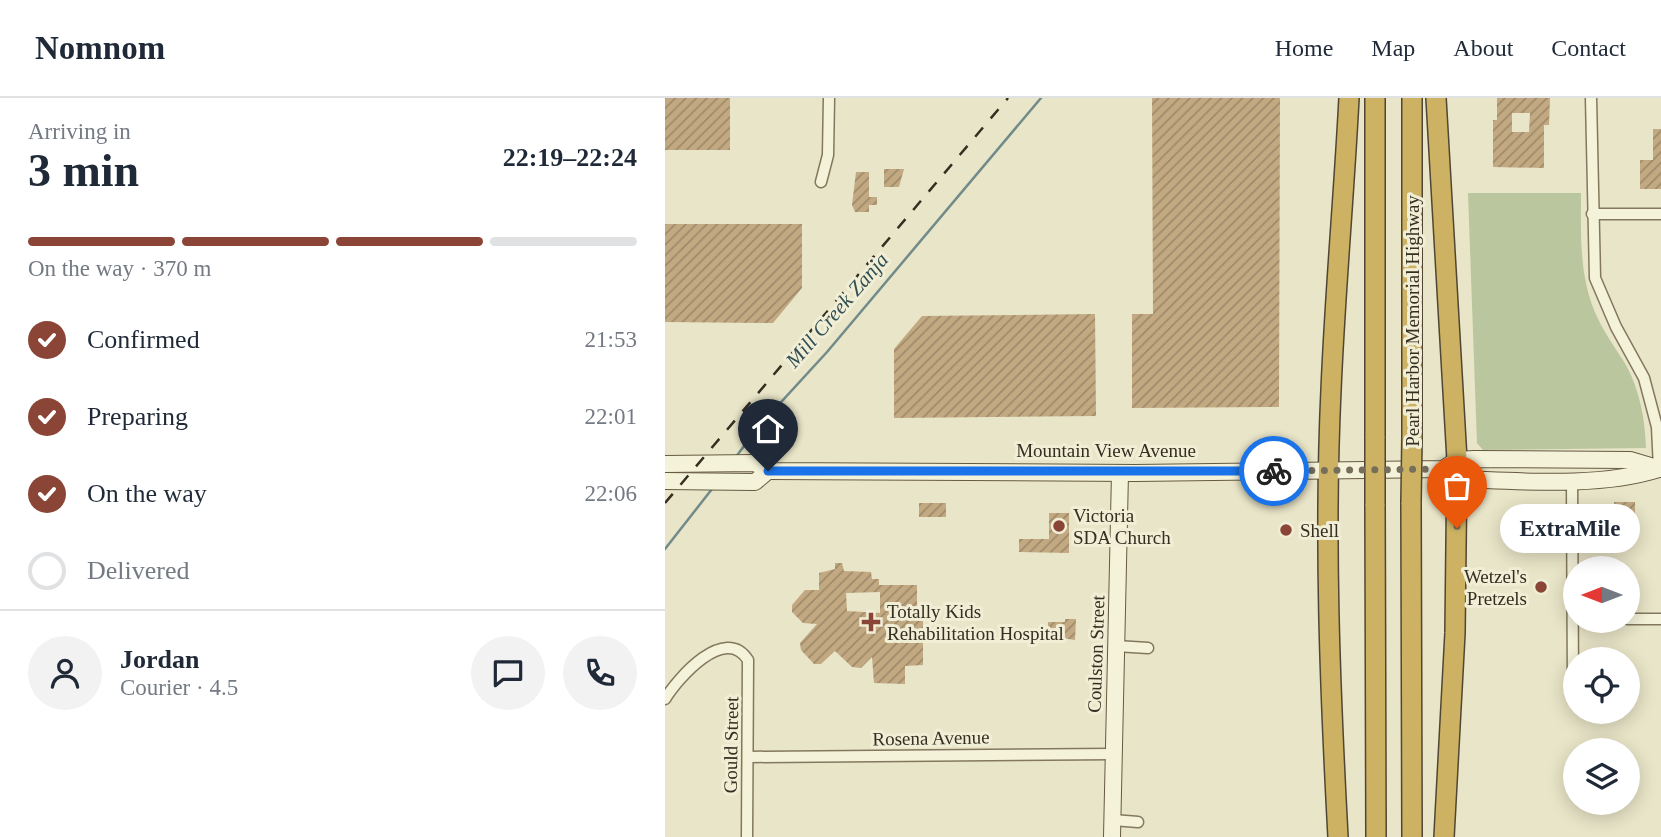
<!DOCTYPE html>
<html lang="en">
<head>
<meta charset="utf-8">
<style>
	body { margin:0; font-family:Georgia,serif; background:#f2f2f3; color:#1f2937; height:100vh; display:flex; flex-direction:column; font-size:26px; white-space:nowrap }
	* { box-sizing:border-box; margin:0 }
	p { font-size:23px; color:#747a83 }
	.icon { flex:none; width:38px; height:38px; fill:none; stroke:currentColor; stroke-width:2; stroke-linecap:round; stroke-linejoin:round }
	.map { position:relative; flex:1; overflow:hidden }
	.sheet { display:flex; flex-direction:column; background:#fff; width:665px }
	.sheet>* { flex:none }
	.needle { width:46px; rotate:270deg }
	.buttons { position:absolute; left:898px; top:458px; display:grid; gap:14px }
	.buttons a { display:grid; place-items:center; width:77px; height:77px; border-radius:50%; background:#fff; box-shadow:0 4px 18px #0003; font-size:35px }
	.pin { position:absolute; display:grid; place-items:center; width:60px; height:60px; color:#fff; margin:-72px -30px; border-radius:50% 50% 50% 0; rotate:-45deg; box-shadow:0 0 7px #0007 }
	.pin .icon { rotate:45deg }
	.courier { position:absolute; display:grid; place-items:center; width:70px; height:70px; margin:-35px; border:5px solid #1a73e8; border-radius:50%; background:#fff; color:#222; box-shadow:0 2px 9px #0007 }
	.bubble { position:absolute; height:49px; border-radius:24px; background:#fff; box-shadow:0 4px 18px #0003; font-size:23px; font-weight:700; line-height:49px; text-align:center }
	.headline em { font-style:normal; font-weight:700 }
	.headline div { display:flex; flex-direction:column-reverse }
	.headline { display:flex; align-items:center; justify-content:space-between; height:119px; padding:0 28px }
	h1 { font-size:46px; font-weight:700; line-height:52px }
	.bar { display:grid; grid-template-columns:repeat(4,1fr); gap:10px 7px; align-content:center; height:84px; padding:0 28px }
	.bar i { height:9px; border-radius:5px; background:#e0e1e3 }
	.bar .selected { background:#8a4536 }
	.bar p { grid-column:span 4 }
	.line { display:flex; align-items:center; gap:18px; padding:0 28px; border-top:2px solid #e0e1e3 }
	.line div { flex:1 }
	.round { display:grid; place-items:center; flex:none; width:74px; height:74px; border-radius:37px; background:#f2f2f3 }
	ol { padding:0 28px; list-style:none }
	li { display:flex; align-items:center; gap:21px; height:77px }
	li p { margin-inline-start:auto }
	li .icon { padding:7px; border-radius:50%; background:#8a4536; color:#fff; stroke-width:4 }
	li:last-child { color:#747a83 }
	li i { width:38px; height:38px; border:4px solid #e0e1e3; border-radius:50% }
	header { display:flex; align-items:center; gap:42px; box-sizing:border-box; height:98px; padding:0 35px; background:#fff; border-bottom:2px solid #e0e1e3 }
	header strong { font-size:33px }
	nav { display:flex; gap:38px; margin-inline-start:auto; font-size:24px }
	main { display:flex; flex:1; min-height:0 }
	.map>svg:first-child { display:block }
	.grass { fill:#bac69d }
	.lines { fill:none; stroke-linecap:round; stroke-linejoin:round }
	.stream { stroke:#708b89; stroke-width:2.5 }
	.building { fill:url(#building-hatch); fill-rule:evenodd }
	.street-casing { stroke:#83785f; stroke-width:13 }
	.secondary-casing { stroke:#655a42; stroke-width:18 }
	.highway-casing { stroke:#514633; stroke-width:22 }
	.street { stroke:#f5f2da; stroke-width:10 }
	.secondary { stroke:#f5f2da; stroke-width:16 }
	.highway { stroke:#cdb263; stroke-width:19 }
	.rail { stroke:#352e21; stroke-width:2.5; stroke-dasharray:12 12; stroke-linecap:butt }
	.highway-bridge-casing { stroke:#514633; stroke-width:22; stroke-linecap:butt }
	.highway-bridge { stroke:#cdb263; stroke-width:19 }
	.done { stroke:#746e5b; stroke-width:7; stroke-dasharray:0 12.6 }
	.route { stroke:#1a73e8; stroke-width:9 }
	.poi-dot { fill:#8a4536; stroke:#f1eed6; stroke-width:2.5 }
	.labels { text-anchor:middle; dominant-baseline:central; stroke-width:6; stroke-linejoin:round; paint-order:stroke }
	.street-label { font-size:19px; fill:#352e21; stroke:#f1eed6 }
	.poi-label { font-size:19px; fill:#352e21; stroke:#f1eed6; text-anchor:start }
	.water-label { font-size:21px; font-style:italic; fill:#324f53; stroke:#f1eed6 }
</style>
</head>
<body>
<header>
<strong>Nomnom</strong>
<nav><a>Home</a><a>Map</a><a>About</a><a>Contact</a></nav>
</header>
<main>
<section class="sheet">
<div class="headline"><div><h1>3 min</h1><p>Arriving in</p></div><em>22:19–22:24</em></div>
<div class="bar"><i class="selected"></i><i class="selected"></i><i class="selected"></i><i></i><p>On the way · 370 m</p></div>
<ol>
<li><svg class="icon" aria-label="check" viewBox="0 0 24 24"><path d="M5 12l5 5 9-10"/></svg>Confirmed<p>21:53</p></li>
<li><svg class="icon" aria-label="check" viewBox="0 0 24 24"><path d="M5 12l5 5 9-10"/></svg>Preparing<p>22:01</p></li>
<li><svg class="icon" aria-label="check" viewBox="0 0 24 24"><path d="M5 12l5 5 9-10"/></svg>On the way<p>22:06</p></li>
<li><i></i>Delivered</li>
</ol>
<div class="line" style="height:126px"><a class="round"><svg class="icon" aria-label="person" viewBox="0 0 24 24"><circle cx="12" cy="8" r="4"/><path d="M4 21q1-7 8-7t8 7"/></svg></a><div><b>Jordan</b><p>Courier · 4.5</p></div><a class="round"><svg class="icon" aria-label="chat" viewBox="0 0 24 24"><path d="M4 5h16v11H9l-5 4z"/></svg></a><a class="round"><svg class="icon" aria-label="phone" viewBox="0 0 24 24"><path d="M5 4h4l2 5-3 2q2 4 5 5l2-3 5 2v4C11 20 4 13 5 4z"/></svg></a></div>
</section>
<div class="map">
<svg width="996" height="739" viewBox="0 0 996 739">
	<defs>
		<pattern id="building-hatch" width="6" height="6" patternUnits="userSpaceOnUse" patternTransform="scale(1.75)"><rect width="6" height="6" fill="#c2a982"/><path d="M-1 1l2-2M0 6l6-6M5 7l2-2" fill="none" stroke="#9e8a6a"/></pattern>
	</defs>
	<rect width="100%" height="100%" fill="#e9e5c8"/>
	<path class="grass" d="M803 95H916C916 135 914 174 929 212 937 232 950 249 961 267 975 293 980 321 981 350L818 352 812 345Z"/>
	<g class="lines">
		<g class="stream">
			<polyline points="70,360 95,327 162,254 376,0"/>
			<polyline points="0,451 47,391"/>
		</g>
	</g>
	<g class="building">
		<rect x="0" y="0" width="65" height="52"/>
		<polygon points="487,0 615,0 614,309 467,310 467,216 488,216"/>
		<path d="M832 0H885L884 27H879V70L828 69V22H832ZM847 15H865L864 34H847Z"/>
		<polygon points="988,31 996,31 996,91 975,91 975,62 988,62"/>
		<polygon points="219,71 239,71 234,89 219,89"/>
		<polygon points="191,74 204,74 204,99 212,99 212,107 204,107 204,114 190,114 187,107"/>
		<polygon points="0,126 137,126 137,190 108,225 0,224"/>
		<polygon points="430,216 431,318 229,320 229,251 257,218"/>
		<polygon points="949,404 970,404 970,422 951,424"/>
		<rect x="254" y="405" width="27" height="14"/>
		<polygon points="384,415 404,415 404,455 354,454 354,441 384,441"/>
		<path d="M170 465H177L179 473 206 474 207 481H214V487H252V511L258 519V567L240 568V586L209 585 207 559 196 570 187 569 170 553 156 566H149L136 552 135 545 152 526 138 525 127 514V507L140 492H154V475L170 471ZM215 494V515L182 513 181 495Z"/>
		<polygon points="400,521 411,521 410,542 383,538 383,524 400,524"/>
	</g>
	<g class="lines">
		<defs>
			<g id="street">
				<polyline points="926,0 930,180 951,229 979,280 992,329 994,371"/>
				<polyline points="156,84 163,57 164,0"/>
				<polyline points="927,116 996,116"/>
				<polyline points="907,382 908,591"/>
				<polyline points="962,521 996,521"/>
				<polyline points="451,548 483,550"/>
				<path d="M0 601C13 580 60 526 83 562L82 739"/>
				<polyline points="83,659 449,656"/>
				<polyline points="448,722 473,724"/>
			</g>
			<g id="secondary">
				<polyline points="0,366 90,365 103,373 470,375 778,371 792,362 809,361 965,362 996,371"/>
				<path d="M783 374 792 381C855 383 934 390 994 371"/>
				<polyline points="0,383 90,384 103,373"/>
				<polyline points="447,739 455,375"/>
			</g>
			<g id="highway">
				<polyline points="710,0 710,340"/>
				<polyline points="747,0 747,340"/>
				<polyline points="771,0 792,362 790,535 779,739"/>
				<polyline points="746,405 747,739"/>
				<polyline points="710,406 711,739"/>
				<path d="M673 739C665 590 659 441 666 292 670 195 679 97 684 0"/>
			</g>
		</defs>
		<use href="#street" class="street-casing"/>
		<use href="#secondary" class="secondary-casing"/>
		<use href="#highway" class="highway-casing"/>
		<use href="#street" class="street"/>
		<use href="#secondary" class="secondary"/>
		<use href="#highway" class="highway"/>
		<polyline class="rail" points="0,405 343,0"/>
		<defs>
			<g id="highway-bridge">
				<polyline points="710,340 710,406"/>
				<polyline points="746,405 747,340"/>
			</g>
		</defs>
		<use href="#highway-bridge" class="highway-bridge-casing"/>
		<use href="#highway-bridge" class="highway-bridge"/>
	</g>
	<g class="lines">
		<polyline class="done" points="609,373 778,371 792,362 792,430"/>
		<polyline class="route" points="103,373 609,373"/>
	</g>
	<g class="poi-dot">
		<circle cx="394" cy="428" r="7"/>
		<circle cx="621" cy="432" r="7"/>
		<circle cx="876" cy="489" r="7"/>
		<path d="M202.5 513.5h7v7h7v7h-7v7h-7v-7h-7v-7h7z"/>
	</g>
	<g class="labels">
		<g class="street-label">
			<text transform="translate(747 223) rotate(-90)">Pearl Harbor Memorial Highway</text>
			<text x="441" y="352">Mountain View Avenue</text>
			<text transform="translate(431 556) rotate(-88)">Coulston Street</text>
			<text transform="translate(266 640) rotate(-1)">Rosena Avenue</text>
			<text transform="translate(66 647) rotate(-89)">Gould Street</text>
		</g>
		<g class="poi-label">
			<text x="408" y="417">Victoria<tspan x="408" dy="22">SDA Church</tspan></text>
			<text x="635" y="432">Shell</text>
			<text x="862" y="478" text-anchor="end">Wetzel's<tspan x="862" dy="22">Pretzels</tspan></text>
			<text x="222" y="513">Totally Kids<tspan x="222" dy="22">Rehabilitation Hospital</tspan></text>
		</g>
		<g class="water-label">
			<text transform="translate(172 212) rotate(-49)">Mill Creek Zanja</text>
		</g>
	</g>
</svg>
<div class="buttons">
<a><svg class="needle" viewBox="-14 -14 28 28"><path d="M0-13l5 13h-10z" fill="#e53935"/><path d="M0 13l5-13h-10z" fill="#747a83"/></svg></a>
<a><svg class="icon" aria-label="locate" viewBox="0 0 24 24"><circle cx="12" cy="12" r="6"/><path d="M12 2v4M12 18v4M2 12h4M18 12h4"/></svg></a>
<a><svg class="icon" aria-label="layers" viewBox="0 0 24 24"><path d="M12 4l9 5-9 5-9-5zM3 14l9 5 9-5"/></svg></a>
</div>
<div class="pin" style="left:792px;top:430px;background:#ea580c"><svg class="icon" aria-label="bag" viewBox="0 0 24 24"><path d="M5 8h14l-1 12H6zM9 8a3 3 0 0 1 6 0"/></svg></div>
<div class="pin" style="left:103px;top:373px;background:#1f2937"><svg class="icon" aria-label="home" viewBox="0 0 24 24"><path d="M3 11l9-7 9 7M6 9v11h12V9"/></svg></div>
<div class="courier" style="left:609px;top:373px"><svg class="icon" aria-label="bike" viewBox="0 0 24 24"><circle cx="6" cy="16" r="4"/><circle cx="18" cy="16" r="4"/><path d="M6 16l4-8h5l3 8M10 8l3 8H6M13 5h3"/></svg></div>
<div class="bubble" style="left:835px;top:406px;width:140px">ExtraMile</div>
</div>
</main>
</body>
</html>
